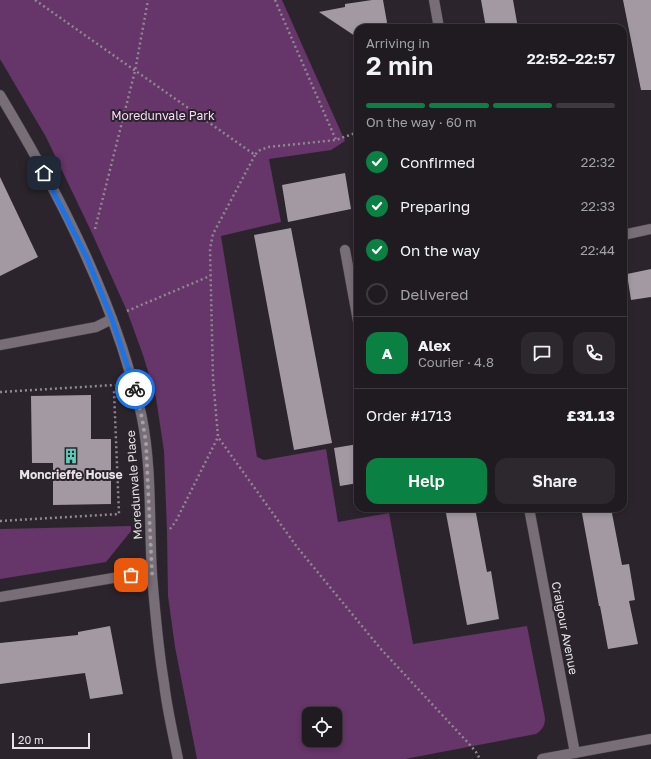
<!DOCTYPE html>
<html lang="en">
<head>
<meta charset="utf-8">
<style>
	body { margin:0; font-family:"Golos Text",sans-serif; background:#2d282e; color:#f1f3f6; height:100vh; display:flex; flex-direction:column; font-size:15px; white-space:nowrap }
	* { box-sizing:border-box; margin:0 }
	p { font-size:13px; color:#a2a1a5 }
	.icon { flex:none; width:22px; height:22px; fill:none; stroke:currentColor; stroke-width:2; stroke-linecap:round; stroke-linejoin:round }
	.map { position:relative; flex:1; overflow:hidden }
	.panel { position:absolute; left:354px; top:24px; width:273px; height:488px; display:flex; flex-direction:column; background:#201b21; border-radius:12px; box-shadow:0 2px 6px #0003,0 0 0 1px #3d393f }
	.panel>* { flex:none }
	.controls { position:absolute; left:302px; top:707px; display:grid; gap:8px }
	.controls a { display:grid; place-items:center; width:40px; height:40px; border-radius:8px; background:#201b21; box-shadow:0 2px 6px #0003,0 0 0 1px #3d393f; font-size:20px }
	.scale { position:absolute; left:12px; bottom:10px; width:78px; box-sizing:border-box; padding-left:4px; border:2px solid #e7e2e7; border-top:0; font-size:11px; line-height:14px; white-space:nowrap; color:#e7e2e7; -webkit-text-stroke:3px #2b242c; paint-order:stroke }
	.pin { position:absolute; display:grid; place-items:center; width:34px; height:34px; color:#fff; margin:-17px; border-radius:8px; box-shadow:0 2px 6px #0006 }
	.courier { position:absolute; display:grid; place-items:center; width:40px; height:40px; margin:-20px; border:3px solid #1a73e8; border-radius:50%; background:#fff; color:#222; box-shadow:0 1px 5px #0007 }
	.head em { font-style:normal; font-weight:600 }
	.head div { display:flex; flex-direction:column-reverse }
	.head { display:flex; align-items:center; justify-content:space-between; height:68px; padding:0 12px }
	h1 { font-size:26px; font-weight:600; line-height:30px }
	.bar { display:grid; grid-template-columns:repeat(4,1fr); gap:6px 4px; align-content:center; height:48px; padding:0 12px }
	.bar i { height:5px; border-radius:3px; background:#3d393f }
	.bar .current { background:#0b8043 }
	.bar p { grid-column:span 4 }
	.line { display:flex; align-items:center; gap:10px; padding:0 12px; border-top:1px solid #3d393f }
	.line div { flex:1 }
	.round { display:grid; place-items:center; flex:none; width:42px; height:42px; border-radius:12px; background:#2d282e }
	ol { padding:0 12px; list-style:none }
	li { display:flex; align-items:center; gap:12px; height:44px }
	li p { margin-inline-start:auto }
	li .icon { padding:4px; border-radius:50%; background:#0b8043; color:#fff; stroke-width:4 }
	li:last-child { color:#a2a1a5 }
	li i { width:22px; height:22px; border:2px solid #3d393f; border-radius:50% }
	.primary-button { display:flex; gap:8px; margin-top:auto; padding:8px 12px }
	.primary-button a { flex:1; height:46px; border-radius:12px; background:#0b8043; color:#fff; font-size:16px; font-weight:600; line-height:46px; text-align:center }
	.primary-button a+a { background:#2d282e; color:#f1f3f6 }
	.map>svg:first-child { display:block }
	.green { fill:#663569; fill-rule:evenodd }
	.building { fill:#a399a3 }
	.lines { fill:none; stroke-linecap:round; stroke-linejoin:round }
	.minor-casing { stroke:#474047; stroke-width:11 }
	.path { stroke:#8e888f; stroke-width:2.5; stroke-dasharray:2 3; stroke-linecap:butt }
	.minor { stroke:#776e77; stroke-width:10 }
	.done { stroke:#a5a0a6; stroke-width:4; stroke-dasharray:0 7.2 }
	.route { stroke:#1a73e8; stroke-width:5 }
	.labels { text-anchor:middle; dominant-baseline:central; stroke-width:4; stroke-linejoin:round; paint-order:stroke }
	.park-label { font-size:12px; fill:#f9d8fa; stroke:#2b242c }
	.poi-label { font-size:12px; font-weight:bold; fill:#e7e2e7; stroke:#2b242c }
	.street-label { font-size:12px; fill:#e7e2e7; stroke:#2b242c }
</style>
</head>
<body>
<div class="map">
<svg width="651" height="759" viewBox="0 0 651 759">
	<rect width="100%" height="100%" fill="#2b242c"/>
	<g class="green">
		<path d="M0 0H282L345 141 331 150 269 159 281 222 221 236 257 457 264 460 326 449 338 522 389 513 413 644 527 626 545 718C545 726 542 730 536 734L405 759H197L175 647 168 596 167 532 164 451 156 398 143 355 127 311 91 231 46 137 0 59ZM309 714H335V740H309Z"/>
		<polygon points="131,526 131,531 106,562 0,579 0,529"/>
	</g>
	<g class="building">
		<polygon points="372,0 383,0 388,28 358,28 358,38 319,12 345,7 345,4"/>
		<polygon points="481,0 513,0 518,28 486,28"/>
		<polygon points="623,0 651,0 651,90 641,90"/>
		<polygon points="345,173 351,209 288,222 282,185"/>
		<polygon points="0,177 38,257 0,276"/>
		<polygon points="291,228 332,443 294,450 254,235"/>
		<polygon points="651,269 651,297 631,300 627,274"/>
		<polygon points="91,395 91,439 111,439 111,504 53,505 53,463 32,463 31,396"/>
		<polygon points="358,444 358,483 340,486 334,448"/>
		<polygon points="445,508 475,508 487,572 491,571 499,619 467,625"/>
		<polygon points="581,508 611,508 622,565 629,564 635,600 629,601 638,644 608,649 600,606 599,606"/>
		<polygon points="110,626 123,694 90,699 85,673 0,684 0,643 78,635 78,632"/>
	</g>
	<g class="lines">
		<defs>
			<g id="minor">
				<polyline points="434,0 439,28"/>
				<path d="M0 95C48 175 92 258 122 347 129 370 137 394 142 418 152 469 149 523 152 575 155 611 158 648 164 683 167 709 173 734 178 759"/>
				<polyline points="623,235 651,229"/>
				<polyline points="345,250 358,321"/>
				<polyline points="0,345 96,327 112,319"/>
				<polyline points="529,508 575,753"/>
				<polyline points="0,597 131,575 152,574"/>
				<polyline points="542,759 651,739"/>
			</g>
		</defs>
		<use href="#minor" class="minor-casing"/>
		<g class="path">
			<polyline points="35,0 255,155 258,151 268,147 336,140 358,132"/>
			<polyline points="275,0 336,140"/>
			<polyline points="255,155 213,234 210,249 213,378 218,437 297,547 380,648 471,746 476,752 480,759"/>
			<polyline points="95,229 135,71 148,0"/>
			<polyline points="127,311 210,276"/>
			<polyline points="0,392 115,385"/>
			<polyline points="0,521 119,514 114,391"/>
			<polyline points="170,529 176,521 218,437"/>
		</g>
		<use href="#minor" class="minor"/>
	</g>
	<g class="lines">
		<polyline class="done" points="131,575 152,574 146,443 142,418 135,389"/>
		<polyline class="route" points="44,173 87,258 112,319 135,389"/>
	</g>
	<defs>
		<symbol id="building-bare" viewBox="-9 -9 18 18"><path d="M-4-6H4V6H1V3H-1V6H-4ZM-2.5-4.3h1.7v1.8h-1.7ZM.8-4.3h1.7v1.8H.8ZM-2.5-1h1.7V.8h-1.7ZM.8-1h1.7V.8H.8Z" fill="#5cceba" stroke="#2b242c" stroke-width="2.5" paint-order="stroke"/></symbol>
	</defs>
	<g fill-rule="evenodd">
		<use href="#building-bare" x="60" y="445" width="22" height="22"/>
	</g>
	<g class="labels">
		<g class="park-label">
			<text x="163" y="115">Moredunvale Park</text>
		</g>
		<g class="poi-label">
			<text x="71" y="474">Moncrieffe House</text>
		</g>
		<g class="street-label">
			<text transform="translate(134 485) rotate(-94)">Moredunvale Place</text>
			<text transform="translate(565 628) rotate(79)">Craigour Avenue</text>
		</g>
	</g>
</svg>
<div class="controls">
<a><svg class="icon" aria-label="locate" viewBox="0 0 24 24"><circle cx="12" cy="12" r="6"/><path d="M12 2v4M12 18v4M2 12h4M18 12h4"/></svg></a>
</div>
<div class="scale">20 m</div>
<div class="pin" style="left:131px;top:575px;background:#ea580c"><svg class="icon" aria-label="bag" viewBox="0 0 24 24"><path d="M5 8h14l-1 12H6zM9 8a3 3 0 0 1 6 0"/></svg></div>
<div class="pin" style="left:44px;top:173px;background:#1f2937"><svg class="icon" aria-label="home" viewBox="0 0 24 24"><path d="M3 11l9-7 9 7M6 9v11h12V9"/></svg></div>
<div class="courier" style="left:135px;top:389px"><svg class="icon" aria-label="bike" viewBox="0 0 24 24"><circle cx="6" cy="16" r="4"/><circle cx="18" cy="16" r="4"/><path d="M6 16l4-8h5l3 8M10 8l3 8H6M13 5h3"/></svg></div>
<section class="panel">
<div class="head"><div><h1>2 min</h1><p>Arriving in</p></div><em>22:52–22:57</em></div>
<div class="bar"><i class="current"></i><i class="current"></i><i class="current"></i><i></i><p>On the way · 60 m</p></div>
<ol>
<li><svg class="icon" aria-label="check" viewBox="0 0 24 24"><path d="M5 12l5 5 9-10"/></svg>Confirmed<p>22:32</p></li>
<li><svg class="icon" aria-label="check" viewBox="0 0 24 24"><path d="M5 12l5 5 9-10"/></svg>Preparing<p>22:33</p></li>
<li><svg class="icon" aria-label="check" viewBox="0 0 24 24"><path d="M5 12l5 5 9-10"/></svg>On the way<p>22:44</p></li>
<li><i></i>Delivered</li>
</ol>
<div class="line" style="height:72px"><b class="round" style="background:#0b8043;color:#fff">A</b><div><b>Alex</b><p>Courier · 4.8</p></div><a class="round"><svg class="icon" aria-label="chat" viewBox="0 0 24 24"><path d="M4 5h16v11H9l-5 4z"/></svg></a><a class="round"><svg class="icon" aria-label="phone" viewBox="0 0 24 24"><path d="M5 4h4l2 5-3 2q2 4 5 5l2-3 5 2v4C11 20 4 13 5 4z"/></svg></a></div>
<div class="line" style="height:52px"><div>Order #1713</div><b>£31.13</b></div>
<div class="primary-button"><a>Help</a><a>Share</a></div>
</section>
</div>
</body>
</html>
